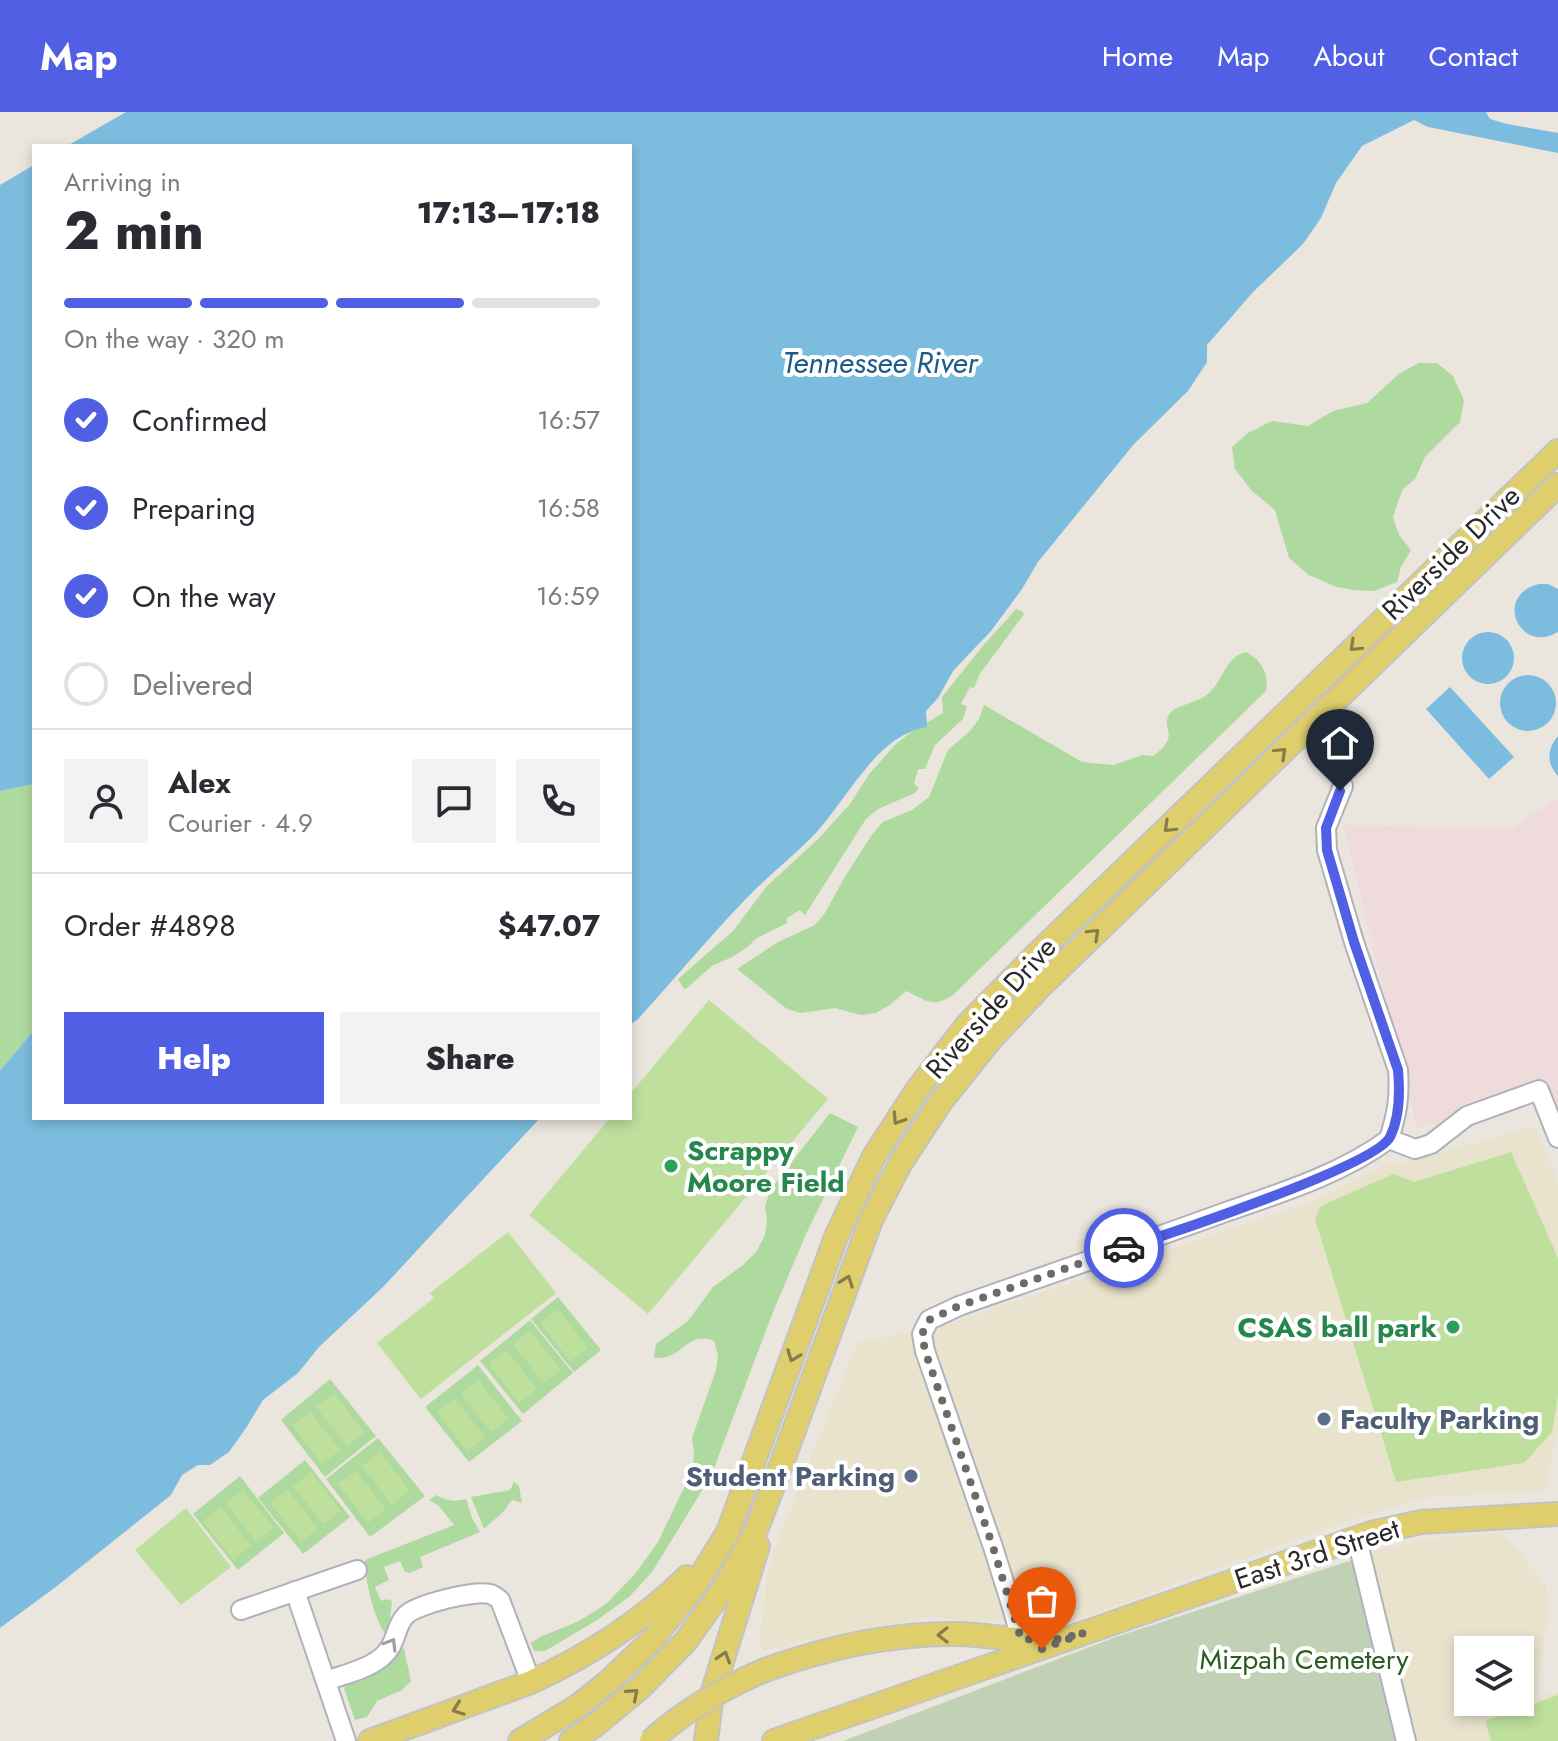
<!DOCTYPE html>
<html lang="en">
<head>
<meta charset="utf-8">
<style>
	body { margin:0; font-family:Jost,sans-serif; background:#f2f2f3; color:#2b2b33; height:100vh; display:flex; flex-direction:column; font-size:30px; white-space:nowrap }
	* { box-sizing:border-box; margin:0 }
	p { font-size:26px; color:#7c7c81 }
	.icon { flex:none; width:44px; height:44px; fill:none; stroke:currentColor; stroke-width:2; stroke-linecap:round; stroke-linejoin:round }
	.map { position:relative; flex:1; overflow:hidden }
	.side { position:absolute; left:32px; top:32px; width:600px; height:976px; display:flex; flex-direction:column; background:#fff; border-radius:0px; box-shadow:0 4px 12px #0003 }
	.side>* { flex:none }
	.tools { position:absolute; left:1454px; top:1524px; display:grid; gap:16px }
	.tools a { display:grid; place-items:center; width:80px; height:80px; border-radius:0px; background:#fff; box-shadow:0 4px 12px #0003; font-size:40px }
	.pin { position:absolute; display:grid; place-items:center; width:68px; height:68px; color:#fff; margin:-82px -34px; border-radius:50% 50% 50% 0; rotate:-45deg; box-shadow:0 0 8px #0007 }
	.pin .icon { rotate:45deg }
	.courier { position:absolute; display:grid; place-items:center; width:80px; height:80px; margin:-40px; border:6px solid #505fe3; border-radius:50%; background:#fff; color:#222; box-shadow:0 2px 10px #0007 }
	.headline em { font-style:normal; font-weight:800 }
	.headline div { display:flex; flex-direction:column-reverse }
	.headline { display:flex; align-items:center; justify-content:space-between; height:136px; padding:0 32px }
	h1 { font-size:52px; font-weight:800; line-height:60px }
	.bar { display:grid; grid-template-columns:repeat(4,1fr); gap:12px 8px; align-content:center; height:96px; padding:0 32px }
	.bar i { height:10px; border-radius:6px; background:#e1e1e2 }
	.bar .selected { background:#505fe3 }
	.bar p { grid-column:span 4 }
	.line { display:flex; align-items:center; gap:20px; padding:0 32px; border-top:2px solid #e1e1e2 }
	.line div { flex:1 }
	.round { display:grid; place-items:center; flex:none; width:84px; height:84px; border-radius:0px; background:#f2f2f3 }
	ol { padding:0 32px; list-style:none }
	li { display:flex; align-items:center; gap:24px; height:88px }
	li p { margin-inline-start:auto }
	li .icon { padding:8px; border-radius:50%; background:#505fe3; color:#fff; stroke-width:4 }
	li:last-child { color:#7c7c81 }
	li i { width:44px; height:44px; border:4px solid #e1e1e2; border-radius:50% }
	.cta { display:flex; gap:16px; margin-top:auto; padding:16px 32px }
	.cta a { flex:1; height:92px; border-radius:0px; background:#505fe3; color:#fff; font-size:32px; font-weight:800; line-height:92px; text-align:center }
	.cta a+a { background:#f2f2f3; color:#2b2b33 }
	header { display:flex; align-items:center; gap:48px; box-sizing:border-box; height:112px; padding:0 40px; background:#505fe3; color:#fff }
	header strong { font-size:38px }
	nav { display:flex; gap:44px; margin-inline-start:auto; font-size:28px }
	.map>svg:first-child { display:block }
	.education { fill:#e9e3ce; fill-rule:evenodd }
	.medical { fill:#efdbdb }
	.green { fill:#afda9f }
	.cemetery { fill:#c1d1b6 }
	.pitch { fill:#bee09c }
	.water { fill:#7cbddf }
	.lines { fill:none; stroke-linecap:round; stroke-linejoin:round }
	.minor-casing { stroke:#b0b2bb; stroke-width:22 }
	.major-casing { stroke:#c3c3c3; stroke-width:26 }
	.minor { stroke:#fff; stroke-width:18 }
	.major { stroke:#dfce6c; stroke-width:22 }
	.major-bridge-casing { stroke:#c3c3c3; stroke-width:26; stroke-linecap:butt }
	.major-bridge { stroke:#dfce6c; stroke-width:22 }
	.oneway { stroke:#847c4a }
	.oneway2 { stroke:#9f9f9f }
	.done { stroke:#6d6b68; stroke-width:8; stroke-dasharray:0 14.4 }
	.route { stroke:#505fe3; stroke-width:10 }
	.leisure-dot { fill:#2e9e5b; stroke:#fff; stroke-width:3 }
	.service-dot { fill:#5c6f8a; stroke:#fff; stroke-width:3 }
	.labels { text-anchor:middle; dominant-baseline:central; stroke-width:8; stroke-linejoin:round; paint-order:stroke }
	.street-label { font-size:28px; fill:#292929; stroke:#fff }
	.leisure-label { font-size:28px; font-weight:bold; fill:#27864d; stroke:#fff; text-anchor:start }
	.service-label { font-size:28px; font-weight:bold; fill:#4e5e75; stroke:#fff; text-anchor:start }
	.park-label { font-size:28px; fill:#2a5d22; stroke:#fff }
	.water-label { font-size:30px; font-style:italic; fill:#1d5b89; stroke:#fff }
</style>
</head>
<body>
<header>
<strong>Map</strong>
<nav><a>Home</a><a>Map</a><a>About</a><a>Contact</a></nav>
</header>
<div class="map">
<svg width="1558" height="1629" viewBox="0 0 1558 1629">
	<rect width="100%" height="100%" fill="#eae5dd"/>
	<g class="education">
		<polygon points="1535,1014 1558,1070 1558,1316 1545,1378 1421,1386 1336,1413 1071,1510 969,1509 934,1505 825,1524 763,1539 759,1527 766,1484 766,1465 772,1443 857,1231 948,1212 1310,1091 1381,1054 1418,1047"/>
		<path d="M1502 1421 1546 1473 1547 1505 1536 1586 1558 1579V1629H1406L1360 1444 1394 1434 1431 1426ZM1468 1538H1520V1590H1468Z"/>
	</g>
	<polygon class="medical" points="1554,687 1558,690 1558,1000 1548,981 1417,1016 1343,713 1512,717"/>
	<g class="green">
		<polygon points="1419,251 1437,251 1453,264 1464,288 1460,310 1425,345 1415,367 1403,377 1398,389 1393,405 1399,423 1411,438 1401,455 1397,470 1374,479 1353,478 1337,475 1309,463 1289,446 1275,398 1251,378 1235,357 1232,335 1248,321 1272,309 1308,314 1333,299 1367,291 1400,261"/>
		<polygon points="1016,497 1022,499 1024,502 979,563 974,576 970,575 961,592 967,594 963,607 935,633 925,657 918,657 914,672 919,676 915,681 878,697 866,707 805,803 800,798 787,806 787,811 757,826 746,836 734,844 712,854 687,876 684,877 678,867 733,819 766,775 818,727 850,692 870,661 896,632 911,620 943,601 942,585 982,535"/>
		<path d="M1246 540C1261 547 1269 562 1266 579L953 883C932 897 927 888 906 879L890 893 876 901 861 903 835 896 801 901 787 897 737 857 778 830 815 813 825 801 844 766 871 724 883 710 912 698 929 685 948 638 970 619 979 607 984 593 1082 650 1114 653 1142 643 1153 644C1183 622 1159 617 1170 601 1175 594 1200 590 1209 581 1223 569 1225 545 1246 540Z"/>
		<polygon points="34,672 34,918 0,959 0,679"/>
		<path d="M830 1001 858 1015 806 1122 773 1200 711 1364 652 1460 629 1485 597 1508 545 1539H534L531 1531 540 1525 579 1509 606 1492 635 1462 658 1430 693 1357 694 1341 692 1326 716 1258 718 1244 714 1229C690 1220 687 1238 667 1245 664 1246 657 1246 654 1246L656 1232 688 1209 713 1175 743 1153 756 1140 765 1123 767 1108 765 1095 770 1078Z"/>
		<polygon points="558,1185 601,1238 574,1260 531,1207"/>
		<polygon points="530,1208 573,1261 523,1302 480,1249"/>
		<polygon points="478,1253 522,1309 469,1350 425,1295"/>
		<polygon points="330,1267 376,1324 325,1365 281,1308"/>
		<polygon points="378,1326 425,1384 370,1425 326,1367"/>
		<polygon points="305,1348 350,1405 303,1442 258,1386"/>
		<polygon points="240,1364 284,1421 238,1458 193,1402"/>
		<polygon points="514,1370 519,1374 522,1391 512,1388 503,1400 484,1417 471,1385 510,1378"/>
		<path d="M436 1383C446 1389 454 1390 466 1387L472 1406 480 1420 420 1445 423 1455 410 1461 405 1460 400 1449 384 1455 389 1468 375 1475 381 1489 387 1487 392 1489 388 1525C374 1509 365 1469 365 1448L454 1413 439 1394 429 1388Z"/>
		<path d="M402 1536 404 1537 411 1569 402 1578 377 1589 367 1605 355 1608 344 1576C360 1558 388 1558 402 1536Z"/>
	</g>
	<polygon class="cemetery" points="1352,1448 1399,1629 843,1629 1116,1525"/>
	<g class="pitch">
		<polygon points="709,888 828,987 648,1202 529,1103 610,1006 630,1006 630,982"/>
		<polygon points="1511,1040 1558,1146 1558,1284 1552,1320 1524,1351 1396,1370 1315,1107 1321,1094 1393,1062 1414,1070"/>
		<polygon points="508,1120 556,1181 421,1287 377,1231 434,1186 430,1181"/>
		<polygon points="558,1197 588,1236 570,1249 540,1211"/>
		<polygon points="530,1219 561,1258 543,1271 513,1232"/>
		<polygon points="506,1238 537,1277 519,1291 489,1252"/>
		<polygon points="478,1268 509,1307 491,1320 461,1282"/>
		<polygon points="334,1281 364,1320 347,1334 316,1295"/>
		<polygon points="455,1287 485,1325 467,1339 437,1300"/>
		<polygon points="310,1300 340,1338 322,1352 292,1313"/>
		<polygon points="380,1340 410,1379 392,1393 362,1354"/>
		<polygon points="356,1359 386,1397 368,1411 338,1372"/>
		<polygon points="311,1360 341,1399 323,1412 293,1374"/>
		<polygon points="243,1378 274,1416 256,1430 226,1391"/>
		<polygon points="288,1378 318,1416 301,1430 270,1391"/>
		<polygon points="221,1395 251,1434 233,1448 203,1409"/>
		<polygon points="186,1396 231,1455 181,1493 135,1438"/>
		<polygon points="1558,1583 1558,1629 1491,1629 1485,1609"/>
	</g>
	<g class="water">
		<path d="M126 0H1486L1490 7 1507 12 1558 21V41L1428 15 1414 8 1362 34 1336 71 1321 106 1303 132 1253 180 1207 233V250L1188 279 1134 332 1038 450 1022 477 991 519 953 559 938 586 926 599 927 615C875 623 846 691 811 726 788 749 762 769 740 793 705 830 673 869 638 907L630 913V34H67Z"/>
		<polygon points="34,53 34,672 0,679 0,73"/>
		<path d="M1539 472H1548L1558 477V520C1519 543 1493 483 1539 472Z"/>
		<circle cx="1488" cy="546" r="26"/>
		<circle cx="1528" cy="591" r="28"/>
		<polygon points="1450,575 1514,645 1489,667 1426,597"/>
		<path d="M1558 624V664C1546 651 1547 637 1558 624Z"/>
		<polygon points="34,918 34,1006 540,1006 383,1175 319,1235 298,1261 263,1288 246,1316 229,1340 210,1353 198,1353 182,1363 171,1383 57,1474 0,1516 0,959"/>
	</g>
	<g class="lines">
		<defs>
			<g id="minor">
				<path d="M1343 674 1326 716 1327 738 1354 830 1398 958C1400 985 1397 1002 1389 1027L1415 1037 1431 1032 1467 1004 1539 978 1558 1026"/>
				<polyline points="1357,1427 1406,1629"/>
				<polyline points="295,1479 346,1629"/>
				<polyline points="241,1498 357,1458"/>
				<path d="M1021 1538V1527L1012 1495 993 1435 925 1239 922 1222 929 1208 959 1194C1047 1163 1135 1133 1223 1101 1280 1081 1340 1063 1389 1027"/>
				<path d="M326 1569C345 1562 366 1558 382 1545 398 1531 394 1515 406 1503 417 1492 475 1478 490 1482 494 1483 496 1485 500 1488L531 1570"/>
			</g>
			<g id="major">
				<path d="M765 1558C828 1535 892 1521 959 1522 990 1523 1021 1530 1052 1528"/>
				<path d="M370 1629 531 1570C590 1543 641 1510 687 1465"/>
				<polyline points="520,1629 578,1594 608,1570 652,1528 694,1475 728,1420 836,1125 874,1044 917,978 967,913 1040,839 1558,339"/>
				<polyline points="571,1629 594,1614 640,1576 685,1530 724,1476 755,1421 783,1348 871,1108 900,1052 940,991 992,926 1039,876 1558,373"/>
				<polyline points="706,1629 712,1582 758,1434"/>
				<polyline points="774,1629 1371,1421 1421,1410 1558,1402"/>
			</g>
		</defs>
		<use href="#minor" class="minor-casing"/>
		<use href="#major" class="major-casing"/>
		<use href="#minor" class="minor"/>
		<use href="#major" class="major"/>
		<defs>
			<path id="major-bridge" d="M651 1629C685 1598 723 1576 765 1558"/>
		</defs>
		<use href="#major-bridge" class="major-bridge-casing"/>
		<use href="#major-bridge" class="major-bridge"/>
	</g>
	<defs><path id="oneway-chevron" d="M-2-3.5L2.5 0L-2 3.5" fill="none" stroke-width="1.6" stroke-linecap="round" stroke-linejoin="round" transform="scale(2)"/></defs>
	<g class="oneway">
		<use href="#oneway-chevron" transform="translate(1355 534) rotate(136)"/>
		<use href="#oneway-chevron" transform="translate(1281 641) rotate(-44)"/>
		<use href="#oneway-chevron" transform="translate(1169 715) rotate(136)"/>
		<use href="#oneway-chevron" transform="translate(1094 822) rotate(-44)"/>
		<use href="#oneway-chevron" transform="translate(898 1007) rotate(123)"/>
		<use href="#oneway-chevron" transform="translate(847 1169) rotate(-70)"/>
		<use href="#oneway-chevron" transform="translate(793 1244) rotate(111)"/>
		<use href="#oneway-chevron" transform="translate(943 1523) rotate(179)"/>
		<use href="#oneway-chevron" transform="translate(724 1545) rotate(-72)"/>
		<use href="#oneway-chevron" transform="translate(633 1582) rotate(-41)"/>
		<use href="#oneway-chevron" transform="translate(458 1597) rotate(160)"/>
	</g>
	<use class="oneway2" href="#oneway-chevron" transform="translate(391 1532) rotate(-58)"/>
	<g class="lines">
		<polyline class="done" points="1042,1537 1084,1521 1054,1528 1021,1527 993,1435 925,1239 922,1222 929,1208 959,1194 1124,1136"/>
		<path class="route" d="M1124 1136C1166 1123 1375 1054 1390 1025 1400 1005 1400 980 1398 958L1354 830 1327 738 1326 716 1340 679"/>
	</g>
	<g class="leisure-dot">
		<circle cx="671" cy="1054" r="8"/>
		<circle cx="1453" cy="1215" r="8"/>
	</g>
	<g class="service-dot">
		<circle cx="1324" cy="1307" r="8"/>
		<circle cx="911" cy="1364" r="8"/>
	</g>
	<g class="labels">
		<g class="street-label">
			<text transform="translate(1451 441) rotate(-44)">Riverside Drive</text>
			<text transform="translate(991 896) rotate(-48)">Riverside Drive</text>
			<text transform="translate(1317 1442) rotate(-18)">East 3rd Street</text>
		</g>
		<g class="leisure-label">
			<text x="687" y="1038">Scrappy<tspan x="687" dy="32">Moore Field</tspan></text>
			<text x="1437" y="1215" text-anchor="end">CSAS ball park</text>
		</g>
		<g class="service-label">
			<text x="1340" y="1307">Faculty Parking</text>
			<text x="895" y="1364" text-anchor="end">Student Parking</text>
		</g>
		<g class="park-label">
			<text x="1304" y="1547">Mizpah Cemetery</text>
		</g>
		<g class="water-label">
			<text x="880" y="250">Tennessee River</text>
		</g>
	</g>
</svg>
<div class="tools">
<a><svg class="icon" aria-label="layers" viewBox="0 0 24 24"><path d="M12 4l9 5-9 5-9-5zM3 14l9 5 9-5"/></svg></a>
</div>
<div class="pin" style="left:1042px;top:1537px;background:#ea580c"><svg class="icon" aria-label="bag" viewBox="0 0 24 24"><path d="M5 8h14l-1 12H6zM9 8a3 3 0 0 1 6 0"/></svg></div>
<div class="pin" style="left:1340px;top:679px;background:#1f2937"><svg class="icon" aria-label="home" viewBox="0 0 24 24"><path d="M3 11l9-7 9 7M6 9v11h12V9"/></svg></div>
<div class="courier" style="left:1124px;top:1136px"><svg class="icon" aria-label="car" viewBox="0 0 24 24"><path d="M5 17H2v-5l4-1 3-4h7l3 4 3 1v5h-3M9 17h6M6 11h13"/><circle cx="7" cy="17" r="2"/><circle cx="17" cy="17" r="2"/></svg></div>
<section class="side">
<div class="headline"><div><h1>2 min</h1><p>Arriving in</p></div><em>17:13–17:18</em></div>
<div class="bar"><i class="selected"></i><i class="selected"></i><i class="selected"></i><i></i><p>On the way · 320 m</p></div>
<ol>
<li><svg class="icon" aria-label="check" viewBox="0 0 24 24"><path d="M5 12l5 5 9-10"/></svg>Confirmed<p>16:57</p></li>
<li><svg class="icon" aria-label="check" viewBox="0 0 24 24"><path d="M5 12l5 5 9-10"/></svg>Preparing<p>16:58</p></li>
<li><svg class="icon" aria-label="check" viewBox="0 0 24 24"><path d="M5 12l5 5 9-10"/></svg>On the way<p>16:59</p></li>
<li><i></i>Delivered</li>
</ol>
<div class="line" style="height:144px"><a class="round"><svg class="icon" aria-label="person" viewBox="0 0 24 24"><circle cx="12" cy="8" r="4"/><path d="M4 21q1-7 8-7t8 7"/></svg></a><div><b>Alex</b><p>Courier · 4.9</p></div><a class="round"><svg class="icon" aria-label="chat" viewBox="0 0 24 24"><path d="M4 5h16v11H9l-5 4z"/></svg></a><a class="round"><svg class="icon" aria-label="phone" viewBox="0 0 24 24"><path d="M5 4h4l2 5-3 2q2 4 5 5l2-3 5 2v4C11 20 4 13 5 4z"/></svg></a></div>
<div class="line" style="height:104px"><div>Order #4898</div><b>$47.07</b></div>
<div class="cta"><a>Help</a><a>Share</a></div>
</section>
</div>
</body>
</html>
